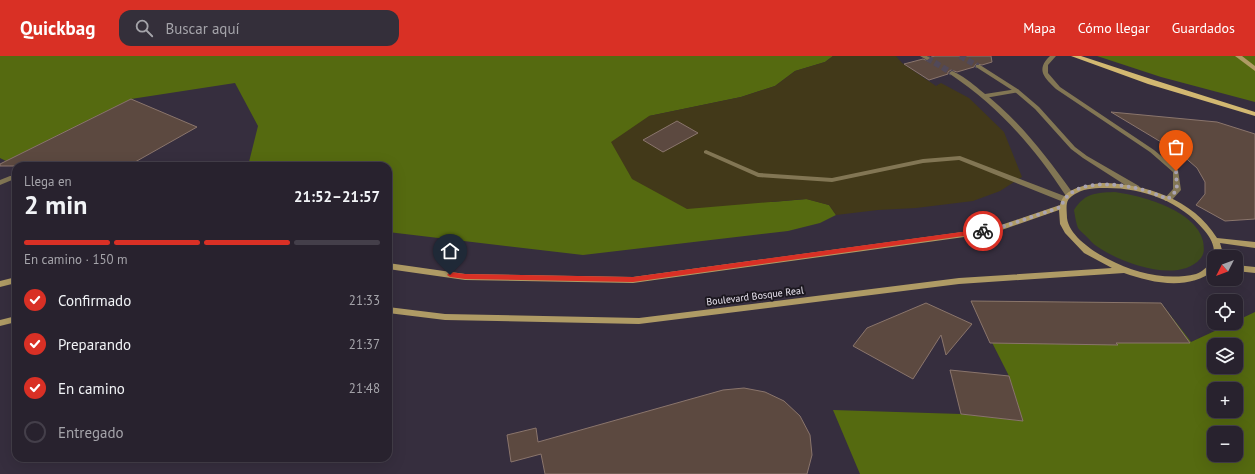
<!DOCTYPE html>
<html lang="es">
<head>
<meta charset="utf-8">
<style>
	body { margin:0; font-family:"PT Sans",sans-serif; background:#342f3a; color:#f1f3f6; height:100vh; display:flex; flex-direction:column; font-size:15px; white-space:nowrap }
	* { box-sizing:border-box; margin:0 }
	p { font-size:13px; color:#a5a4aa }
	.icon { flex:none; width:22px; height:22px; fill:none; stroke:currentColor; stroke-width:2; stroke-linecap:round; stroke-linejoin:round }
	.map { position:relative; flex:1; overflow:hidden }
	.details { position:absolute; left:12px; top:106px; width:380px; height:300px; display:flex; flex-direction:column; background:#28222e; border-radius:12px; box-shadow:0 4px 16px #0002,0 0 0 1px #443f4a }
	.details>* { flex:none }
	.needle { width:26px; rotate:228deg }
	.controls { position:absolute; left:1207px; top:194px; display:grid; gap:8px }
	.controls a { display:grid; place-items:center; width:36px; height:36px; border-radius:8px; background:#28222e; box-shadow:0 4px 16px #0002,0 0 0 1px #443f4a; font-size:20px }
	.pin { position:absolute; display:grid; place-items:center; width:34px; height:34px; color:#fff; margin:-41px -17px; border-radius:50% 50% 50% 0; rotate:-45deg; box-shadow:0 0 4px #0007 }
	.pin .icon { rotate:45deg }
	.courier { position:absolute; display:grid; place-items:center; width:40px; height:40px; margin:-20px; border:3px solid #d93025; border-radius:50%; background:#fff; color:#222; box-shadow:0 1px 5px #0007 }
	.headline em { font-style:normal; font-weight:600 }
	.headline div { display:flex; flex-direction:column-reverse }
	.headline { display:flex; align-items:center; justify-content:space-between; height:68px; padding:0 12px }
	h1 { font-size:26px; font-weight:600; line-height:30px }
	.bar { display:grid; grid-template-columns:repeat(4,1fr); gap:6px 4px; align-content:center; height:48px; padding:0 12px }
	.bar i { height:5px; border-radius:3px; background:#443f4a }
	.bar .active { background:#d93025 }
	.bar p { grid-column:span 4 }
	ol { padding:0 12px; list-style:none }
	li { display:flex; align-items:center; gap:12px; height:44px }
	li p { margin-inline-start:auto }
	li .icon { padding:4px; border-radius:50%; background:#d93025; color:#fff; stroke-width:4 }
	li:last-child { color:#a5a4aa }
	li i { width:22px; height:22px; border:2px solid #443f4a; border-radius:50% }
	header { display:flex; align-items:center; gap:24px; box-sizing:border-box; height:56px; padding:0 20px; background:#d93025; color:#fff }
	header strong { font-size:19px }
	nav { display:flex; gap:22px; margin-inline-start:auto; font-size:14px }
	.search { width:280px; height:36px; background:#342f3a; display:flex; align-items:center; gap:10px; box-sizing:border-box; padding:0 14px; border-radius:12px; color:#a5a4aa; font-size:15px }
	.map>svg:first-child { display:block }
	.green { fill:#3e4b1c }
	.forest { fill:#556a10; fill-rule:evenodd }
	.sand { fill:#423919 }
	.building { fill:#5c4940; stroke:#8a756c }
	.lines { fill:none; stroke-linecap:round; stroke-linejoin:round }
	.tertiary-tunnel { stroke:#514959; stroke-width:6; stroke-dasharray:6 3; stroke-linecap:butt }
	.service { fill:#827654; fill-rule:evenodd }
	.minor { fill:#827654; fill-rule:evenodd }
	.tertiary { fill:#827654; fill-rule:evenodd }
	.secondary { fill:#af9b65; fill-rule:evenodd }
	.primary { fill:#d2b871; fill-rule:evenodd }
	.route { fill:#d93025 }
	.done { stroke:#aaa4b1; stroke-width:4; stroke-dasharray:0 7.2 }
	.labels { text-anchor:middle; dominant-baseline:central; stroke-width:4; stroke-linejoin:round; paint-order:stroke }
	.street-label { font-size:10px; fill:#e9e4ef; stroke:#1c1820 }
</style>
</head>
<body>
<header>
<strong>Quickbag</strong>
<div class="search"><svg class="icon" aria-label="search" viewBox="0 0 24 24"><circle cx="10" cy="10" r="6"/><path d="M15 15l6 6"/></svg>Buscar aquí</div>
<nav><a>Mapa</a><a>Cómo llegar</a><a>Guardados</a></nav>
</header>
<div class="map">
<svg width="1255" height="418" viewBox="0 0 1255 418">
	<rect width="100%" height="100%" fill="#362e3e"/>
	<path class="green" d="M1114 136C1140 139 1196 154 1203 185 1204 191 1205 198 1200 203 1178 228 1121 207 1098 191 1094 189 1090 184 1087 181 1084 178 1080 175 1078 172 1076 167 1075 160 1074 154 1085 137 1095 137 1114 136Z"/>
	<g class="forest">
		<polygon points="0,0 833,0 825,6 795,15 775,30 741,41 649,60 772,146 807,143 829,149 836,159 820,167 788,175 583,199 388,176 388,110 248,110 258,70 235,27 131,43 6,105 0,102"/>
		<polygon points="1097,0 1255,0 1255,46 1161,21"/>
		<path d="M971 245 1161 247 1191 286 1232 267H1236V265L1255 256V418H860L833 354 961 358 1023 365 1009 320ZM1214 289H1236V311H1214ZM1214 333H1236V355H1214ZM1214 377H1236V399H1214Z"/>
	</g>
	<polygon class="sand" points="833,0 896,0 902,7 936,30 941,27 969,42 1004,76 1022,121 1000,135 973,145 916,152 878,154 836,159 829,149 806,143 687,153 632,123 611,86 649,60 741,41 775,30 795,15 825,6"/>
	<g class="building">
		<polygon points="935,0 991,0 992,6 982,9 976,8 974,11 957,16 951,14 948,16 948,18 929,24 904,8 923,3 928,5 931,1"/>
		<polygon points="131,43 197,71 128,110 0,110 0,108"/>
		<polygon points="1111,56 1217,66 1255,78 1255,163 1225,165 1196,149 1205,138 1205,126 1197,112 1181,98"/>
		<polygon points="677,65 698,77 663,96 643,84"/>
		<polygon points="971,245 1161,247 1190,287 1116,287 1118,289 990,287"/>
		<polygon points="926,247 972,268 946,299 941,279 913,323 853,290 867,272"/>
		<polygon points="950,314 1009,320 1023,365 961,358"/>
		<polygon points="744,332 765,336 784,345 800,360 810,379 812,399 807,418 545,418 541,398 511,406 507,379 536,372 538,386 723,334"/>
	</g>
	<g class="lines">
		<g class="tertiary-tunnel">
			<polyline points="960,0 978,10"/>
			<polyline points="927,2 952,17"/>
		</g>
		<polygon class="service" points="706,94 759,117 832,122 923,103 960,100 1067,141 1068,143 1067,145 1061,145 959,104 923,107 832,126 758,121 704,97 704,95"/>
		<g class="minor">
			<polygon points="1017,33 1019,34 1019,36 985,42 982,40 985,38"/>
			<polygon points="10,120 12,120 13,122 12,124 0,129 0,124"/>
		</g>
		<g class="tertiary">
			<polygon points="920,0 927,0 930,2 927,4"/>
			<path d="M1050 0H1056L1048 9V17L1060 31 1154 94 1178 114 1181 134 1171 145H1165L1164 143 1173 133V116L1150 96 1056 33C1045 22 1035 14 1050 0Z"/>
			<polygon points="976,9 980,9 1019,34 1039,51 1075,91 1087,100 1139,130 1140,132 1139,134 1133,134 1083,102 1071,93 1035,53 1015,36 976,11"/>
			<path d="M952 15C962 19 972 27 980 34 1017 62 1045 98 1072 136L1073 138 1072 140H1066C1034 91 999 51 950 18L949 17Z"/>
		</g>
		<g class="secondary">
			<polygon points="1235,0 1242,0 1255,10 1255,15"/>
			<path d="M1102 127C1146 128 1193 143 1217 182L1255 186V192L1220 187 1222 194V201H1214C1215 190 1211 182 1204 174 1180 145 1143 132 1107 132 1097 132 1086 132 1077 137 1073 139 1068 142 1067 147 1066 151 1067 158 1067 162 1069 180 1094 196 1108 203 1135 217 1166 225 1196 218 1203 216 1207 209 1214 207V214C1189 235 1152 227 1124 217L959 228 639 268 445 264 388 257V251L445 258 639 262 959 222 1112 212 1084 197 1065 177 1060 168 1059 154 993 177 633 227 465 224 388 213V207L465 218 633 221 992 172 1060 149C1064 131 1087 129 1102 127Z"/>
			<polygon points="1236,209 1255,211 1255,217 1236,215"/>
			<polygon points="16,221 16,227 0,231 0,225"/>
			<polygon points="16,260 16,266 0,270 0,264"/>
		</g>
		<polygon class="primary" points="1071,0 1081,0 1154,24 1255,56 1255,60 1148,28"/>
	</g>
	<polygon class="route" points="983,173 986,175 985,177 633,226 465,223 450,221 447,219 450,216 465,218 633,221"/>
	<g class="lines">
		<path class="done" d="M983 175 993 174 1061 151C1070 123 1113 127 1135 132 1146 134 1157 139 1168 143L1177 134 1176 115"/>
	</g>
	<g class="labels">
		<g class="street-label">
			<text transform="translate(755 240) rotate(-7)">Boulevard Bosque Real</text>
		</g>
	</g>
</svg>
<div class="controls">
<a><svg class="needle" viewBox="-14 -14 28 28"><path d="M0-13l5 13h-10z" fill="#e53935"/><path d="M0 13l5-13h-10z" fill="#a5a4aa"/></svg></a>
<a><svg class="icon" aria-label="locate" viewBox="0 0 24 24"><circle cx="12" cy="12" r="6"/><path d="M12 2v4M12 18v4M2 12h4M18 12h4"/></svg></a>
<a><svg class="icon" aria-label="layers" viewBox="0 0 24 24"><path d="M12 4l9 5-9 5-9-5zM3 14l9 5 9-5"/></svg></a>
<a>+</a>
<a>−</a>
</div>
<div class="pin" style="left:1176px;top:115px;background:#ea580c"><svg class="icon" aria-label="bag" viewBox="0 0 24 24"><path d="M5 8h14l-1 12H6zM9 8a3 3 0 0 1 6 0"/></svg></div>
<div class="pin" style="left:450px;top:219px;background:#1f2937"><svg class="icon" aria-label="home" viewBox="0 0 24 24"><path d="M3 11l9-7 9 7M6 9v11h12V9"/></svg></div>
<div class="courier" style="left:983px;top:175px"><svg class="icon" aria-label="bike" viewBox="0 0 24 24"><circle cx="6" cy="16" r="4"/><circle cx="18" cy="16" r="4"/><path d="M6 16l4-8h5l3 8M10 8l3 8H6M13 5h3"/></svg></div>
<section class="details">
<div class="headline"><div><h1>2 min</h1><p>Llega en</p></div><em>21:52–21:57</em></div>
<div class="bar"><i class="active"></i><i class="active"></i><i class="active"></i><i></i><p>En camino · 150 m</p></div>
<ol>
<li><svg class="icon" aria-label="check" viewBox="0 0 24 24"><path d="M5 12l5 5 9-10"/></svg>Confirmado<p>21:33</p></li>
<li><svg class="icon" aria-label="check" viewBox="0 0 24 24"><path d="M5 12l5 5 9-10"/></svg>Preparando<p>21:37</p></li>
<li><svg class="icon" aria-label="check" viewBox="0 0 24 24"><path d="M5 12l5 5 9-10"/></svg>En camino<p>21:48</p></li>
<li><i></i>Entregado</li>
</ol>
</section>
</div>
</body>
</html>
